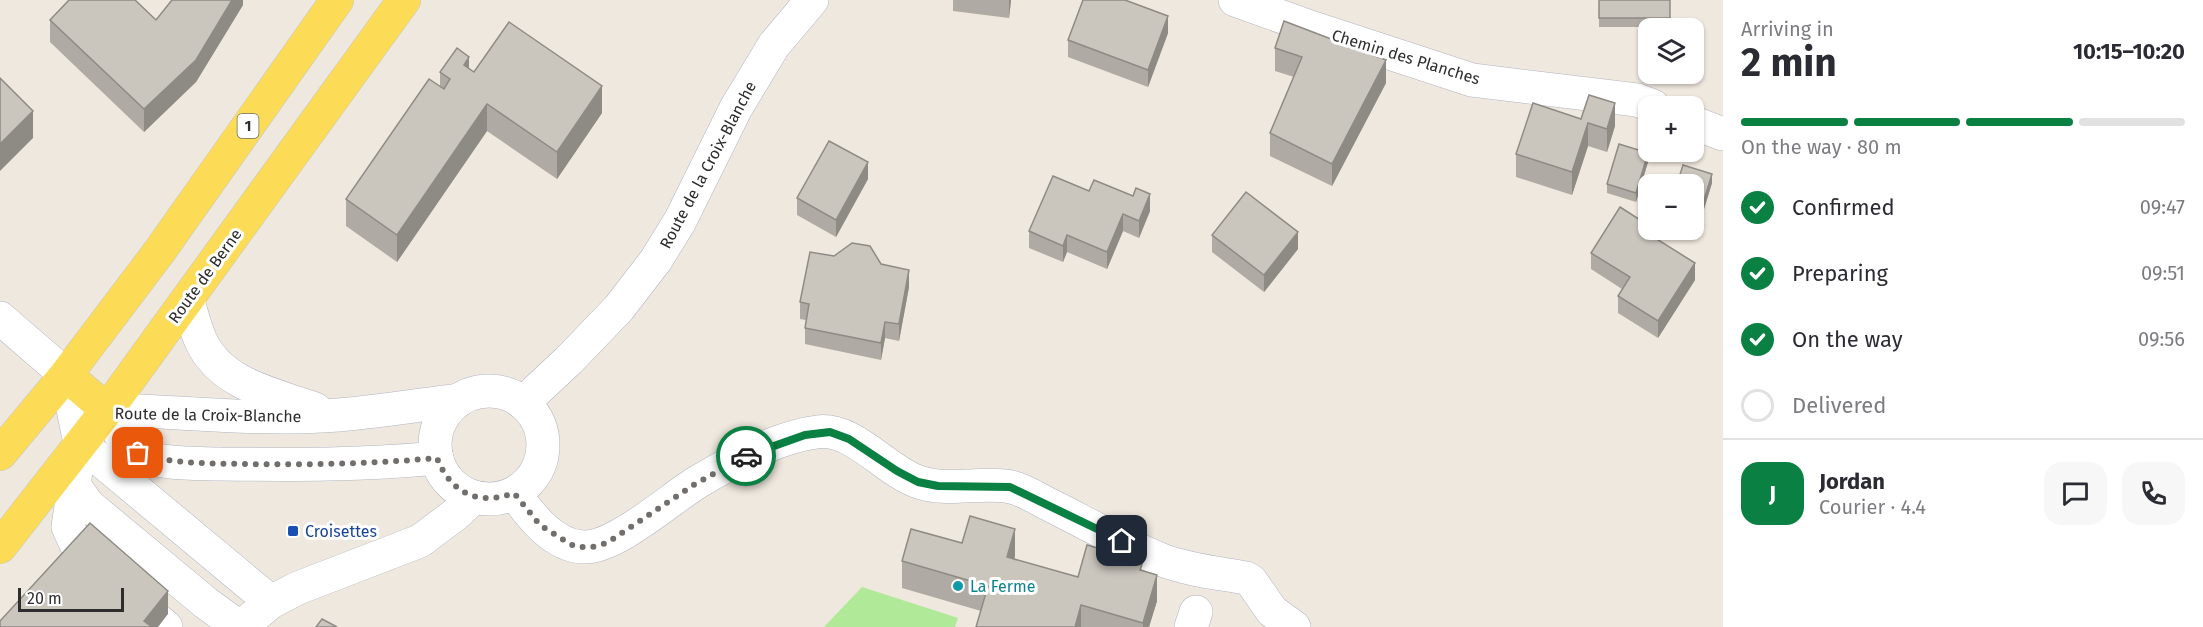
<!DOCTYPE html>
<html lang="en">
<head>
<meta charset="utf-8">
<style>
	body { margin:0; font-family:"Fira Sans",sans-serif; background:#f7f7f7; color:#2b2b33; height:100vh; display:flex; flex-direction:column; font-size:22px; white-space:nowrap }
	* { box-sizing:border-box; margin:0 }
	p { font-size:20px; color:#7c7c81 }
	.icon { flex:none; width:33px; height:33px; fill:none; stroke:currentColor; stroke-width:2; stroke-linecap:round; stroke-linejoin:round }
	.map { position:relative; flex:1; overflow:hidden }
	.drawer { display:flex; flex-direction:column; background:#fff; width:480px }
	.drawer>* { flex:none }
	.tools { position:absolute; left:1638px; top:18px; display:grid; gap:12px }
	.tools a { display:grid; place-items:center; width:66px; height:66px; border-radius:12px; background:#fff; box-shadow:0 2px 4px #0004; font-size:30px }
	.scale { position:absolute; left:18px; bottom:15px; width:106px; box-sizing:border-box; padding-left:6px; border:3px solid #2d2d2d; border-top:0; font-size:16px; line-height:21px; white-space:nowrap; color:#2d2d2d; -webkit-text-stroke:4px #fff; paint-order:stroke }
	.pin { position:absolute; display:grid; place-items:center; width:51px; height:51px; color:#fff; margin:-26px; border-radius:12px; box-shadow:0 3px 9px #0006 }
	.courier { position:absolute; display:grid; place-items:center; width:60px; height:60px; margin:-30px; border:4px solid #0b8043; border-radius:50%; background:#fff; color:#222; box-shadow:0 2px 8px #0007 }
	.summary em { font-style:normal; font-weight:700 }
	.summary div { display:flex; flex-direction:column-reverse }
	.summary { display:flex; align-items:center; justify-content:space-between; height:102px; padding:0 18px }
	h1 { font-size:39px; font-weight:700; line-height:45px }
	.bar { display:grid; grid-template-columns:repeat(4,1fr); gap:9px 6px; align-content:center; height:72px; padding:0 18px }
	.bar i { height:8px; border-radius:4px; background:#e1e1e2 }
	.bar .selected { background:#0b8043 }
	.bar p { grid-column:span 4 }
	.line { display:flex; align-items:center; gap:15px; padding:0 18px; border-top:2px solid #e1e1e2 }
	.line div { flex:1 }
	.round { display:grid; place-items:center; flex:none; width:63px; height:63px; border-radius:18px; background:#f7f7f7 }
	ol { padding:0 18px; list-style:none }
	li { display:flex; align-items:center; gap:18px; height:66px }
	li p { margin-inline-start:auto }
	li .icon { padding:6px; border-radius:50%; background:#0b8043; color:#fff; stroke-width:4 }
	li:last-child { color:#7c7c81 }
	li i { width:33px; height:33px; border:3px solid #e1e1e2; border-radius:50% }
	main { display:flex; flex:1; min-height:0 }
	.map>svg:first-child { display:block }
	.green { fill:#b0e997 }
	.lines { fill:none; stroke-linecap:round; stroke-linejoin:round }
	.minor-casing { stroke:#b2b4c1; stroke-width:34 }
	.major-casing { stroke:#c8c8c8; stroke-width:34 }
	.minor { stroke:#fff; stroke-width:33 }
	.major { stroke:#fcdb57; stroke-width:33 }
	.wall { fill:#afaaa3 }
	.shaded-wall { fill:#8e8b84 }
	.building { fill:#cbc6bd; stroke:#8e8b84; stroke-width:1.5 }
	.done { stroke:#716e6b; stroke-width:6; stroke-dasharray:0 10.8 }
	.route { stroke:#0b8043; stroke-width:8 }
	.transit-dot { fill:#1a4fb4; stroke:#fff; stroke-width:2 }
	.culture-dot { fill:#0f9aa8; stroke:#fff; stroke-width:2 }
	.labels { text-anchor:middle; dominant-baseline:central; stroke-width:6; stroke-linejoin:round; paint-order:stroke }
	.shield { fill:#fff; stroke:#6c6c6c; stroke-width:1.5 }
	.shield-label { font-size:15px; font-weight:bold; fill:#2d2d2d }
	.street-label { font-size:16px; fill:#2d2d2d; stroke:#fff }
	.transit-label { font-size:16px; fill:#164399; stroke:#fff; text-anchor:start }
	.culture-label { font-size:16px; fill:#0d838f; stroke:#fff; text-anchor:start }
</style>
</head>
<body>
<main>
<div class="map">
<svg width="1723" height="627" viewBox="0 0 1723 627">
	<rect width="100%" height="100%" fill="#efe8de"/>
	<polygon class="green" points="862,587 958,618 955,627 824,627"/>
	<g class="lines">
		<defs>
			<g id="minor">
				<polyline points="1235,0 1313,28 1472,80 1637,100 1653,106"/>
				<polyline points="1694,123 1723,134"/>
				<path d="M188 301C192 314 195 328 201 341 221 385 274 394 315 409"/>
				<polyline points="0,318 66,375 80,443 68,527 81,555 166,627"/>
				<circle cx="489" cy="445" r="54"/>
				<polyline points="523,403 569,360 619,308 656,260 680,221 736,108 774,45 812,0"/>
				<path d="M107 410C116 425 123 446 139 454 161 465 197 463 221 464 293 465 365 465 437 458"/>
				<path d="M107 410C169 411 230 418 291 417 347 417 403 407 459 400"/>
				<polyline points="80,443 271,602"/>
				<polyline points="74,485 88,505 206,603 239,627"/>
				<path d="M514 493C530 515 553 546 583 547 614 549 669 500 696 483 729 463 778 437 817 432 853 427 884 469 916 481 946 493 980 481 1011 487 1025 490 1039 500 1052 506 1088 524 1124 545 1162 560 1188 570 1219 573 1246 578L1251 581 1272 611 1294 627"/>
				<polyline points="241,627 271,602 298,588 420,541 456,514 474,497"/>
				<polyline points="1191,627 1196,612"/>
			</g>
			<g id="major">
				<polyline points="66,375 107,410"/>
				<polyline points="0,454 66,375 159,252 337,0"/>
				<polyline points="0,547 107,410 404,0"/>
			</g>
		</defs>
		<use href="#minor" class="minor-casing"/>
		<use href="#major" class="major-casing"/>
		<use href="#minor" class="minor"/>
		<use href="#major" class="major"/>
	</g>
	<g class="wall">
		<polygon points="243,0 243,5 196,82 144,132 50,42 50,20 156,20"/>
		<polygon points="953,0 1011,0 1009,18 953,11"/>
		<rect x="1599" y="0" width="71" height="27"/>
		<polygon points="1168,33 1148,87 1068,57 1068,40"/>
		<polygon points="1275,48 1386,83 1332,186 1270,156 1270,133 1294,77 1275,71"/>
		<polygon points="469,69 474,72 602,113 557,179 487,131 397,262 346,226 346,199 440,87 440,72"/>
		<polygon points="1581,119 1615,126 1607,152 1588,146 1572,195 1516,177 1516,154"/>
		<polygon points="1648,162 1636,202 1607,193 1607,184"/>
		<polygon points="868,179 836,237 797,215 797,198"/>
		<polygon points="1712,183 1700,222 1694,220 1694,184"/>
		<polygon points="1089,191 1150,211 1139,238 1123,231 1107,269 1067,252 1063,262 1029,248 1029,231"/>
		<polygon points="1212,235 1298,249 1264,292 1212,252"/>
		<polygon points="1659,241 1695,280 1658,338 1618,313 1618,296 1622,289 1591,269 1591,253"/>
		<polygon points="881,264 909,287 899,341 885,338 881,360 805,344 805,328 806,320 800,319 800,302"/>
		<polygon points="962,543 1015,556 1014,559 1078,577 1143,571 1157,601 1149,627 976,627 981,611 902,588 902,561"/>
	</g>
	<g class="shaded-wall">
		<polygon points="232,0 243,0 243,5 196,82 144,132 144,109"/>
		<polygon points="1009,0 1011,0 1009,18"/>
		<polygon points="1168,16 1168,33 1148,87 1148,70"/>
		<polygon points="469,57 469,84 464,65"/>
		<polygon points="1386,60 1386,83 1332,186 1332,164"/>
		<polygon points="602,86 602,113 557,179 557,152"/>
		<polygon points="1615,103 1615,126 1607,152 1607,129"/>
		<polygon points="487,104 487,131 397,262 397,235"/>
		<polygon points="33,111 33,138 0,171 0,144"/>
		<polygon points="1588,123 1588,146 1572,195 1572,172"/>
		<polygon points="1648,153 1648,162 1636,202 1636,193"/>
		<polygon points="868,162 868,179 836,237 836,220"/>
		<polygon points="1712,174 1712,183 1700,222 1700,213"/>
		<polygon points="1150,194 1150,211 1139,238 1139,221"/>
		<polygon points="1123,214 1123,231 1107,269 1107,252"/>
		<polygon points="1659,231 1659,248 1655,238"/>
		<polygon points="1298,232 1298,249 1264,292 1264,275"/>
		<polygon points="1067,235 1067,252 1063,262 1063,246"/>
		<polygon points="1695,263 1695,280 1658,338 1658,321"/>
		<polygon points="909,270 909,287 899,341 899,324"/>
		<polygon points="885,322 885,338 881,360 881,343"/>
		<polygon points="1015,529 1015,556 1007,584 1007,557"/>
		<polygon points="1157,575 1157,601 1149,627 1143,627 1143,623"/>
		<polygon points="168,591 168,614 158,627 144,627 144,621"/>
		<polygon points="1081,605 1081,627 1075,627"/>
	</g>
	<g class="building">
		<polygon points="69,0 135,0 156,20 172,0 232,0 196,60 144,109 50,20"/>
		<polygon points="1083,0 1125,0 1168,16 1148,70 1068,40"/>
		<rect x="1599" y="0" width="71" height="18"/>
		<polygon points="1284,21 1386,60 1332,164 1270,133 1302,57 1275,48"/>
		<polygon points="509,22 602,86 557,152 487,104 397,235 346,199 429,79 444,89 450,79 440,72 457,48 469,57 464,65 474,72"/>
		<polygon points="0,78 33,111 0,144"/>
		<polygon points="1589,95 1615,103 1607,129 1588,123 1572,172 1516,154 1533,103 1581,119"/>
		<polygon points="829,141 868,162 836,220 797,198"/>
		<polygon points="1619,144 1648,153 1636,193 1607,184"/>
		<polygon points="1683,165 1712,174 1700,213 1694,211 1694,184 1677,184"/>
		<polygon points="1053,176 1089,191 1094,180 1133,196 1136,188 1150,194 1139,221 1123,214 1107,252 1067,235 1063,246 1029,231"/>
		<polygon points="1246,192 1298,232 1264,275 1212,235"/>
		<polygon points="1620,207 1648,225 1648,230 1656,230 1659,231 1655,238 1695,263 1658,321 1618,296 1630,277 1591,253"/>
		<polygon points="852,243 870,246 881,264 909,270 899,324 885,322 881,343 805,328 809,304 800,302 810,252 834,256"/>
		<polygon points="970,516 1015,529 1007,557 1078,577 1087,545 1143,561 1140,570 1157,575 1143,623 1081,605 1075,627 976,627 988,586 902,561 911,529 962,543"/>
		<polygon points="90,523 168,591 144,621 152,627 0,627 0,621"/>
		<polygon points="322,619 337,627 316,627"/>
	</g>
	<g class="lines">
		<path class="done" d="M138 453C170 464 205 463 239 464 305 465 371 464 437 458 451 494 479 506 514 493L540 525 570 544 577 547H592L607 543 695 484 746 456"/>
		<polyline class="route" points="746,456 805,435 830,432 849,439 897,471 918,482 938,486 1010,487 1122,541"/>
	</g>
	<rect class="transit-dot" x="287" y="525" width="12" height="12" rx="3"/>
	<circle class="culture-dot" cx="958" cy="586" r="6"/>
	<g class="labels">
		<rect class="shield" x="237.5" y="114" width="21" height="24" rx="4.5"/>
		<g class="shield-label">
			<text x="248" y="126">1</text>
		</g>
		<g class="street-label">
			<text transform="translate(1406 57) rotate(17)">Chemin des Planches</text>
			<text transform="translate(708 165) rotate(-62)">Route de la Croix-Blanche</text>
			<text transform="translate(205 276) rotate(-54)">Route de Berne</text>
			<text transform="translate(208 415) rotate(1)">Route de la Croix-Blanche</text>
		</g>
		<g class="transit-label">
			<text x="305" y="531">Croisettes</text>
		</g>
		<g class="culture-label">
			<text x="970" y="586">La Ferme</text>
		</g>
	</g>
</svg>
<div class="tools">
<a><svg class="icon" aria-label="layers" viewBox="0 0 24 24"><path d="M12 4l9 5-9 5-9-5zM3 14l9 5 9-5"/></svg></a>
<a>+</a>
<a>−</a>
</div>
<div class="scale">20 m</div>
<div class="pin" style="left:138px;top:453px;background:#ea580c"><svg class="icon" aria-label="bag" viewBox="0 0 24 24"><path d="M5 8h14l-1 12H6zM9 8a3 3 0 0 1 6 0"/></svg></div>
<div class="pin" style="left:1122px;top:541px;background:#1f2937"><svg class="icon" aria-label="home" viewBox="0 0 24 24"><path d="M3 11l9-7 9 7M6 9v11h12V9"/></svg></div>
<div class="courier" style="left:746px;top:456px"><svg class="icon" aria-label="car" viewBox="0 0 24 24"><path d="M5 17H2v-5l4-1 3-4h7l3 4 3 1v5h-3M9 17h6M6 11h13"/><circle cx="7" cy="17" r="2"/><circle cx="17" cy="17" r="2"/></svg></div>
</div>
<section class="drawer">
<div class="summary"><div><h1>2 min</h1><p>Arriving in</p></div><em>10:15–10:20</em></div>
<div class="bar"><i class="selected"></i><i class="selected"></i><i class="selected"></i><i></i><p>On the way · 80 m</p></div>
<ol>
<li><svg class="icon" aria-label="check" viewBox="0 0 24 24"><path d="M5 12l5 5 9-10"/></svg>Confirmed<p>09:47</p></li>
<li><svg class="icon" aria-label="check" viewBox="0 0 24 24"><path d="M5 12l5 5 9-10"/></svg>Preparing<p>09:51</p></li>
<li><svg class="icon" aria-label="check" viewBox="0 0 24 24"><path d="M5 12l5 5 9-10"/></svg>On the way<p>09:56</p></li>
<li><i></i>Delivered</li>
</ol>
<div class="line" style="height:108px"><b class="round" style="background:#0b8043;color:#fff">J</b><div><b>Jordan</b><p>Courier · 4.4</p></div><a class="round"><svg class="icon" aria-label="chat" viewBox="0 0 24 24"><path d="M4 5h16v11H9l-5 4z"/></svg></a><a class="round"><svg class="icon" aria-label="phone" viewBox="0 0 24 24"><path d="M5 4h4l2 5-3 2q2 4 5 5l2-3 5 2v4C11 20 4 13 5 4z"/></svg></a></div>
</section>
</main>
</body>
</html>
